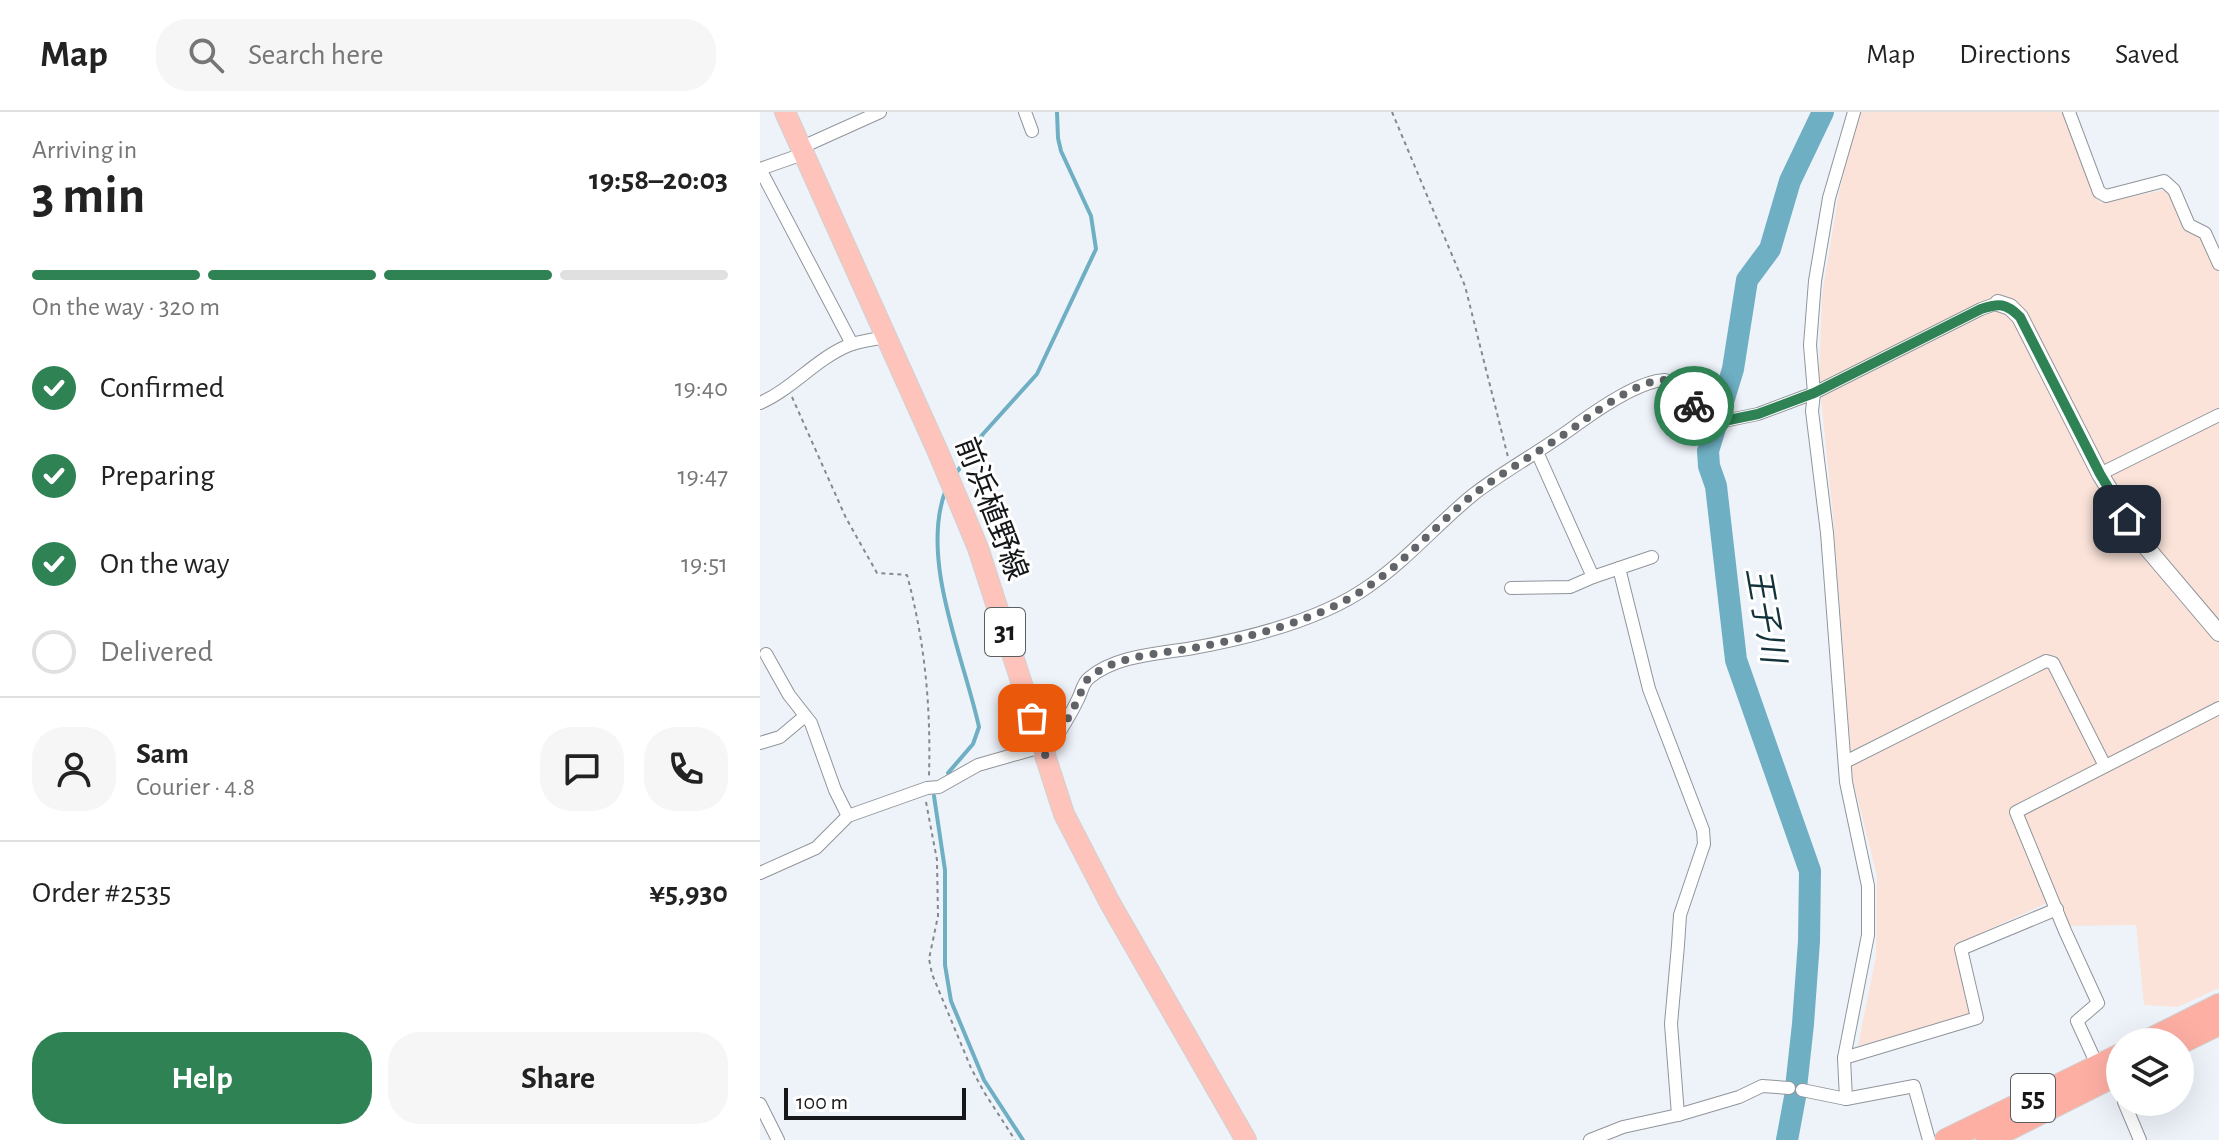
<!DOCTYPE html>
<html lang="en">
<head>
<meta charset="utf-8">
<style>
	body { margin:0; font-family:"Alegreya Sans","Noto Sans JP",sans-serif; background:#f6f6f6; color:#222; height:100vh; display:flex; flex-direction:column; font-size:30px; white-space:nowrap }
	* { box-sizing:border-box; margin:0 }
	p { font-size:26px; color:#767676 }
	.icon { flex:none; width:44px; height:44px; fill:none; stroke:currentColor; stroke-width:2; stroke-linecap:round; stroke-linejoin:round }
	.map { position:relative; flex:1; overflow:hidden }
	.side { display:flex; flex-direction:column; background:#fff; width:760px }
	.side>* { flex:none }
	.tools { position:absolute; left:1346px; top:916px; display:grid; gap:16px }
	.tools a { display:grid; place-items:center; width:88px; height:88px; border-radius:50%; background:#fff; box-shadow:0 8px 32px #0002; font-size:40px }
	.scale { position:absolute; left:24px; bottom:20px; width:182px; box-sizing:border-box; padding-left:8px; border:4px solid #151719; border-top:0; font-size:22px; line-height:28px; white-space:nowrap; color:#151719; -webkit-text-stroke:6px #fff; paint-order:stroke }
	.pin { position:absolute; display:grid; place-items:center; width:68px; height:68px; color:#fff; margin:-34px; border-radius:16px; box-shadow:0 4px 12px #0006 }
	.courier { position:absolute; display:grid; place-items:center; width:80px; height:80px; margin:-40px; border:6px solid #2e8254; border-radius:50%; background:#fff; color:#222; box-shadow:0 2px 10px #0007 }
	.headline em { font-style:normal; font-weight:700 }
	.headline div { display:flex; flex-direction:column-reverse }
	.headline { display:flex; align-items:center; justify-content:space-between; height:136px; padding:0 32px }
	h1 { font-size:52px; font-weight:700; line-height:60px }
	.bar { display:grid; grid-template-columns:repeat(4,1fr); gap:12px 8px; align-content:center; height:96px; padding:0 32px }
	.bar i { height:10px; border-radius:6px; background:#e0e0e0 }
	.bar .current { background:#2e8254 }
	.bar p { grid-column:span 4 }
	.line { display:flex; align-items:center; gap:20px; padding:0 32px; border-top:2px solid #e0e0e0 }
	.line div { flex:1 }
	.round { display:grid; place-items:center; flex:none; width:84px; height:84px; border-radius:32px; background:#f6f6f6 }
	ol { padding:0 32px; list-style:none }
	li { display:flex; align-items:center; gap:24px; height:88px }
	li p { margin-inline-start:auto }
	li .icon { padding:8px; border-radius:50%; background:#2e8254; color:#fff; stroke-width:4 }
	li:last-child { color:#767676 }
	li i { width:44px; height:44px; border:4px solid #e0e0e0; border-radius:50% }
	.primary-button { display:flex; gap:16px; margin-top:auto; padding:16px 32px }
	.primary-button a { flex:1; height:92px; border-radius:32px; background:#2e8254; color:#fff; font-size:32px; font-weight:700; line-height:92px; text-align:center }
	.primary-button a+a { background:#f6f6f6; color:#222 }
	header { display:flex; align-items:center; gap:48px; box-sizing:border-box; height:112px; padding:0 40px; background:#fff; border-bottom:2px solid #e0e0e0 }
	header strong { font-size:38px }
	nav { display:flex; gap:44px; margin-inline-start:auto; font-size:28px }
	.search { width:560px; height:72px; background:#f6f6f6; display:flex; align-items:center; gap:20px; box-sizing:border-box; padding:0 28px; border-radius:32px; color:#767676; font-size:30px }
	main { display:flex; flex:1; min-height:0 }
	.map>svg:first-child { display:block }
	.industrial { fill:#fbe3d9 }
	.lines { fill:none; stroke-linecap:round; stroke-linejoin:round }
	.stream { stroke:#6fafc3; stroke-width:4 }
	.river { stroke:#6fafc3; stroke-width:22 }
	.minor-casing { stroke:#90959b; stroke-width:14 }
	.tertiary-casing { stroke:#90959b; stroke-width:18 }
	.primary-casing { stroke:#d0d1d1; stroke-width:22 }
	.trunk-casing { stroke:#d0d1d1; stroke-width:24 }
	.path { stroke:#85888d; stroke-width:2; stroke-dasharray:4 4; stroke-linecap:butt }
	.minor { stroke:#fff; stroke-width:12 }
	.tertiary { stroke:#fff; stroke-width:16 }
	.primary { stroke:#fec3bb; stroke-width:20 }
	.trunk { stroke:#feafa4; stroke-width:22 }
	.done { stroke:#616468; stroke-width:8; stroke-dasharray:0 14.4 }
	.route { stroke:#2e8254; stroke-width:10 }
	.labels { text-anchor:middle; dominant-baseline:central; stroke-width:6; stroke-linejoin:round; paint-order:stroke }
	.shield { fill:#fff; stroke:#5b5d5e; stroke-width:2 }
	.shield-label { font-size:28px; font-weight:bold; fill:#151719 }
	.street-label { font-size:30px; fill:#151719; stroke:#fff }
	.water-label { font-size:32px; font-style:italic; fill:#13333c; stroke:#fff }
</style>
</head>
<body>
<header>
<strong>Map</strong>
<div class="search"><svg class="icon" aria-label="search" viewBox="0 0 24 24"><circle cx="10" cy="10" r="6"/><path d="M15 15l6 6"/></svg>Search here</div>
<nav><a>Map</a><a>Directions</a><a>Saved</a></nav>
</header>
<main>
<section class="side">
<div class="headline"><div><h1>3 min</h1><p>Arriving in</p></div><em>19:58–20:03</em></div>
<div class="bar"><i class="current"></i><i class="current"></i><i class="current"></i><i></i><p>On the way · 320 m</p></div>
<ol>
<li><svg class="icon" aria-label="check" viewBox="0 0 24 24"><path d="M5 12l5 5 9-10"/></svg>Confirmed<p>19:40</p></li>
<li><svg class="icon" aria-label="check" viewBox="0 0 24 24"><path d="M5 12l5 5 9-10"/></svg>Preparing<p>19:47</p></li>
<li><svg class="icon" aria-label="check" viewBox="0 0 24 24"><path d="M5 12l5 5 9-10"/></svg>On the way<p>19:51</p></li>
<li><i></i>Delivered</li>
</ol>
<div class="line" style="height:144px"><a class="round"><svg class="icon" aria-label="person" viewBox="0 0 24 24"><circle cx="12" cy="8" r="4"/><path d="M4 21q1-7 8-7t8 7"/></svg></a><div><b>Sam</b><p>Courier · 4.8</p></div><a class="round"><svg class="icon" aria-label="chat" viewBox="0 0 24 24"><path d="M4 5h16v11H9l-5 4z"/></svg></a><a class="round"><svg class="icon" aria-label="phone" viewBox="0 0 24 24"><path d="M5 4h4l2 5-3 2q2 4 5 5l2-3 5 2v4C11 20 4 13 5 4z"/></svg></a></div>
<div class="line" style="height:104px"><div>Order #2535</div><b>¥5,930</b></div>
<div class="primary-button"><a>Help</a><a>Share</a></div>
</section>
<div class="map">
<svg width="1459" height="1028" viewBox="0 0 1459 1028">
	<rect width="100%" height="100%" fill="#eef3fa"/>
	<polygon class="industrial" points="1101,0 1304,0 1340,91 1403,78 1409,82 1423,117 1442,123 1459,161 1459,876 1418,895 1384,893 1376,813 1308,814 1298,786 1195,833 1210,903 1098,934 1116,844 1117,764 1093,668 1073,403 1059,268 1062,183 1078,86 1096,5"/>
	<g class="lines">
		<g class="stream">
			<polyline points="195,363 223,322 277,262 336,137 331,104 301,39 298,26 297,0"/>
			<path d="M185 380C160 449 204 546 219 615L213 632 188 661"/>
			<polyline points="174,684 185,758 185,853 191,889 224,968 263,1028"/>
		</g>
		<polyline class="river" points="1027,1028 1035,985 1043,912 1049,829 1050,759 976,548 956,374 949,354 948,339 973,257 987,168 1010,137 1030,69 1063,0"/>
		<defs>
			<g id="minor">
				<polyline points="265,0 272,19"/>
				<polyline points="1309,0 1339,80 1346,84 1404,69 1414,78 1429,113 1445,121 1459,152"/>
				<polyline points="40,36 120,0"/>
				<polyline points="0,57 92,232"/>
				<polyline points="0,57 43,42"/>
				<path d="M0 291C32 277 55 248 87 234 98 229 113 228 125 225"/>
				<polyline points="777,340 833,465"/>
				<polyline points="1340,362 1459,303"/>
				<polyline points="859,456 889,577 943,718 944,732 920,803 918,833 911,912 918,1003"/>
				<polyline points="751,476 810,475 833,465 892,445"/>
				<polyline points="6,542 29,583 51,611 75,678 88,704"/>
				<polyline points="0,631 20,625 45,604"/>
				<path d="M284 645C295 626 309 607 318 587 322 580 322 572 329 566 356 543 399 542 433 536 488 526 563 507 609 474 647 448 678 411 714 382 748 356 785 337 819 311 840 296 879 269 905 268L951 306 964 309 998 302 1054 281 1221 197 1238 191"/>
				<polyline points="1085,650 1286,549 1293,551 1345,654"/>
				<polyline points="0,761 56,736 88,704 167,676 179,675 218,653 281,635"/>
				<polyline points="1084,946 1217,906 1201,837 1297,797"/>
				<polyline points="1042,978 1086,987 1154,974 1169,1028"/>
				<polyline points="1360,980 1344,951 1334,946 1317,909 1338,891 1305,819 1256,700 1459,596"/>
				<polyline points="1086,987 1084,946 1108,823 1108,774 1086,670 1067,421 1052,299 1054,281 1050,233 1055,169 1069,86 1094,0"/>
				<polyline points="1364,990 1380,1028"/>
				<polyline points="0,992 18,1028"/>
				<polyline points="830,1028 863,1015 918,1003 979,985 1002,974 1029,976"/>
			</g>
			<polyline id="tertiary" points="1238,191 1250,195 1260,205 1340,362 1381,429 1459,521"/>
			<polyline id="primary" points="25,0 178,340 218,436 304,702 350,791 486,1028"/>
			<g id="trunk">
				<polyline points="1385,930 1459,893"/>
				<polyline points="1420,931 1459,912"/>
				<polyline points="1186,1028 1360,943"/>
				<polyline points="1227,1028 1360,961"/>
			</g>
		</defs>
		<use href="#minor" class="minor-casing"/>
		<use href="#tertiary" class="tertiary-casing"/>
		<use href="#primary" class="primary-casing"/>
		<use href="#trunk" class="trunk-casing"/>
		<g class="path">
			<polyline points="632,0 705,174 748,345"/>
			<path d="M32 285 86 406 117 461 147 463C165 530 171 595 169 664"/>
			<polyline points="166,690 177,748 178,804 169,847 172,862 211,956 224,980 255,1028"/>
		</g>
		<use href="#minor" class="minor"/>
		<use href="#tertiary" class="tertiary"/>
		<use href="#primary" class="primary"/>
		<use href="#trunk" class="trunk"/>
	</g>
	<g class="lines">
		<path class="done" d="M272 606 284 645C295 626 309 607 318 587 322 580 322 572 329 566 356 543 400 542 433 536 488 526 563 507 609 474 647 448 678 411 714 382 748 356 785 337 820 311 840 297 879 268 905 268L934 294"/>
		<path class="route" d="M934 294 951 306 964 309 998 302 1054 281 1221 197C1239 191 1246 191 1260 205L1340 362 1367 407"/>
	</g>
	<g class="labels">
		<g class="shield">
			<rect x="225" y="496" width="40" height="48" rx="6"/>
			<rect x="1251" y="962" width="44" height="48" rx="6"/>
		</g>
		<g class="shield-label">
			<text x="245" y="520">31</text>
			<text x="1273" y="986">55</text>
		</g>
		<g class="street-label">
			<text transform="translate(231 397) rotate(69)">前浜植野線</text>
		</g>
		<g class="water-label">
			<text transform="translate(1005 503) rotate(80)">王子川</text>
		</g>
	</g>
</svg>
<div class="tools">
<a><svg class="icon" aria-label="layers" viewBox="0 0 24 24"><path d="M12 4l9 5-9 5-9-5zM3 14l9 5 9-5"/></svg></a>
</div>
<div class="scale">100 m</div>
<div class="pin" style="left:272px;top:606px;background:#ea580c"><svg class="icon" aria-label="bag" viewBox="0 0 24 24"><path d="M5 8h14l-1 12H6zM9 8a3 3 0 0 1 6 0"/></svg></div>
<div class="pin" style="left:1367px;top:407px;background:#1f2937"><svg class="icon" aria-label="home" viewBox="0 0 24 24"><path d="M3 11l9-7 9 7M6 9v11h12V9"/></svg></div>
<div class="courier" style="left:934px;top:294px"><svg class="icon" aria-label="bike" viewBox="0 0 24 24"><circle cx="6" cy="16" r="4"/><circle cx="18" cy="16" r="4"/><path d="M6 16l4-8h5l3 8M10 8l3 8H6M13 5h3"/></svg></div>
</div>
</main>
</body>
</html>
